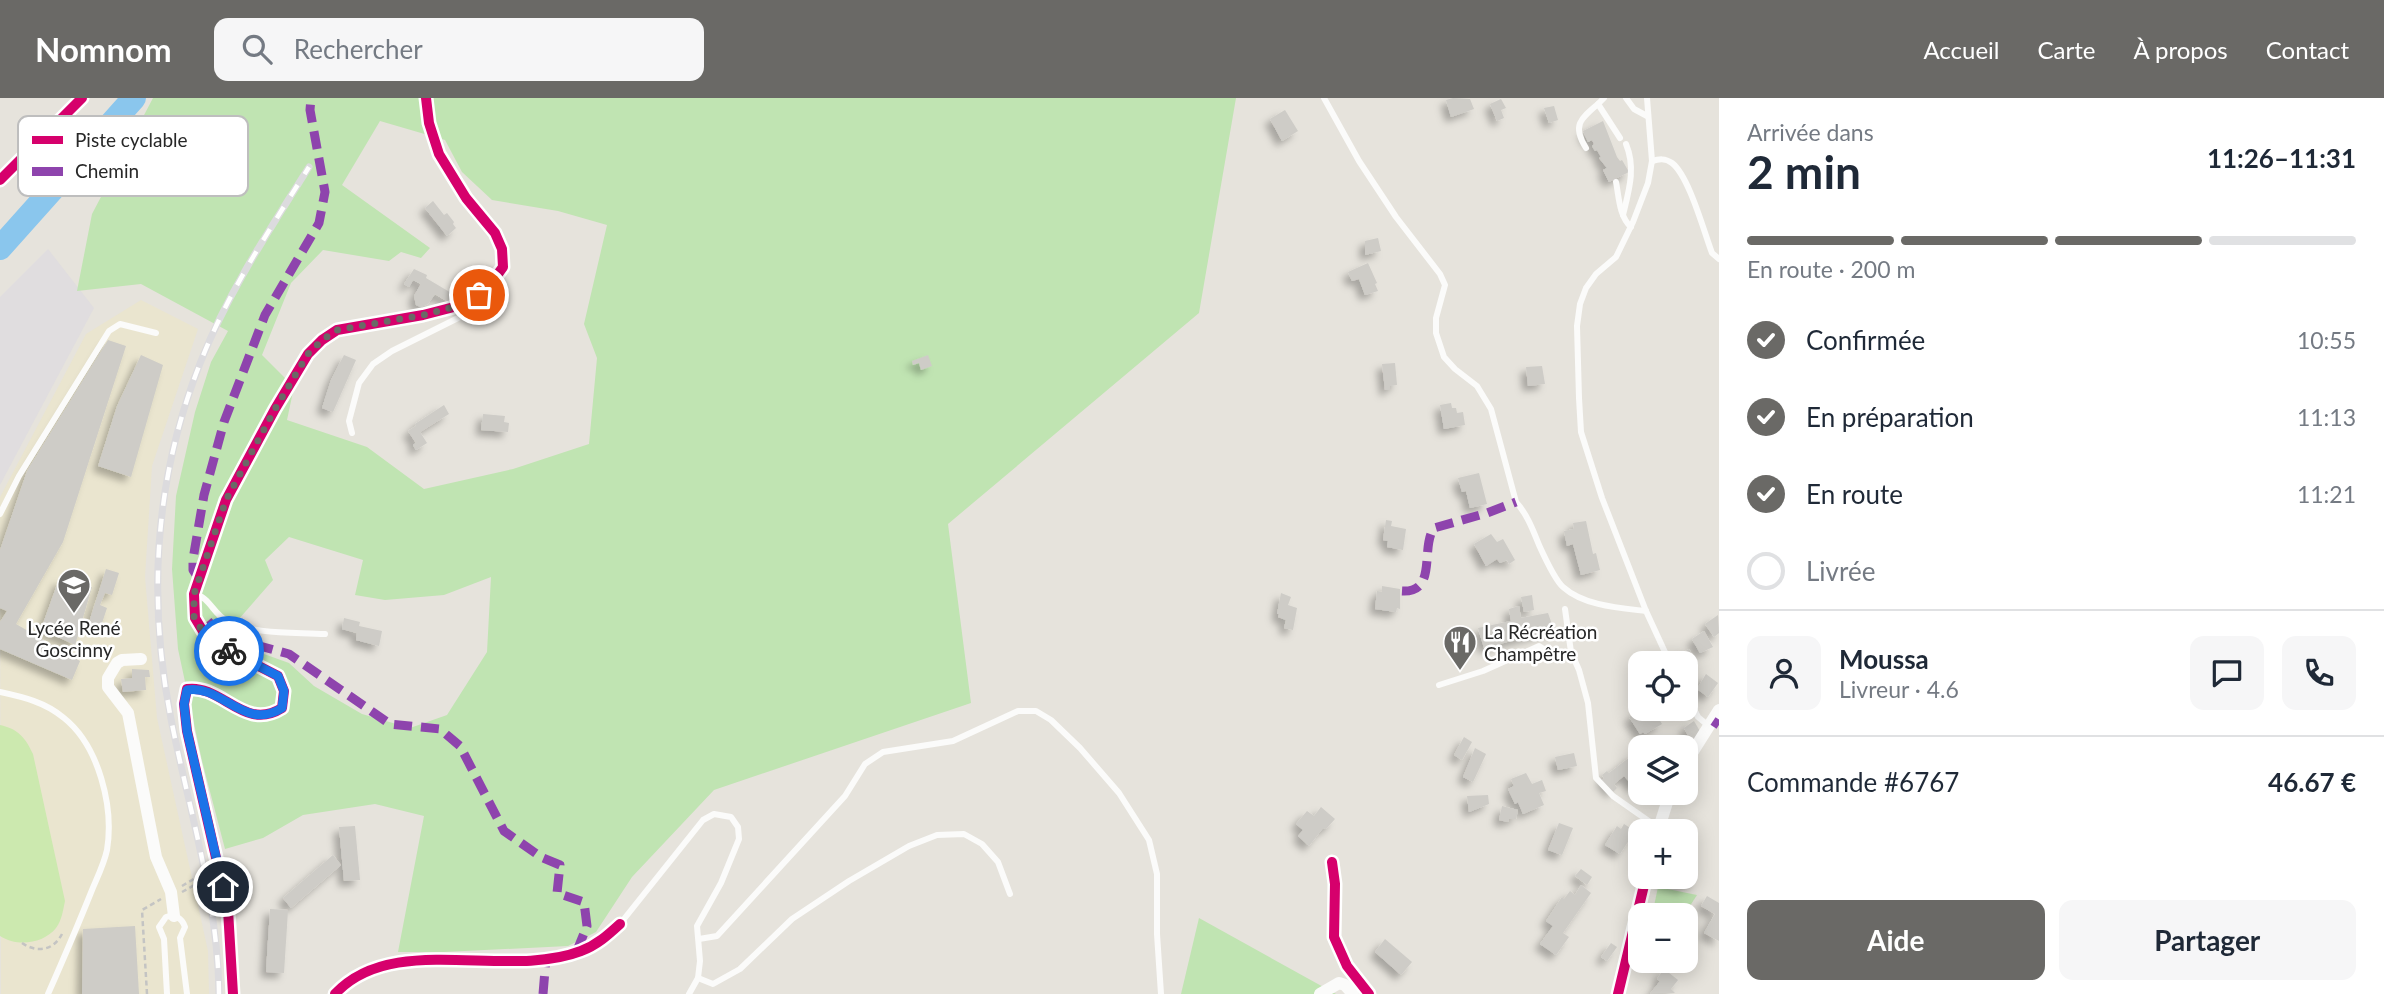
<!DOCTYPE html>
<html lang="fr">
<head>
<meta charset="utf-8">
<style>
	body { margin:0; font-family:Lato,sans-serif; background:#f6f6f7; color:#1f2937; height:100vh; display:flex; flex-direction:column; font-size:26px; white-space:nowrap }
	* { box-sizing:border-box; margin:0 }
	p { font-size:23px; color:#747a83 }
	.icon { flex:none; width:38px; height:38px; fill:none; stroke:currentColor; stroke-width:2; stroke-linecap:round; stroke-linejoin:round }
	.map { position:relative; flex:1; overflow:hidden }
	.drawer { display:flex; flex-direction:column; background:#fff; width:665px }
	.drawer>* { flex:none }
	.controls { position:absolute; left:1628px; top:553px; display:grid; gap:14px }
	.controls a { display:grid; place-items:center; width:70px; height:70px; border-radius:14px; background:#fff; box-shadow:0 4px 18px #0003; font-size:35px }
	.pin { position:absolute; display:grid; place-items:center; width:60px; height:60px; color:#fff; margin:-30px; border:4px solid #fff; border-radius:50%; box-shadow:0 2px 7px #0007 }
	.courier { position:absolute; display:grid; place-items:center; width:70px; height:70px; margin:-35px; border:5px solid #1a73e8; border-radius:50%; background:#fff; color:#222; box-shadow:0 2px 9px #0007 }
	.summary em { font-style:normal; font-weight:700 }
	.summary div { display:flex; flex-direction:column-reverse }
	.summary { display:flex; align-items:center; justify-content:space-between; height:119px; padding:0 28px }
	h1 { font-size:46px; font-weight:700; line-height:52px }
	.bar { display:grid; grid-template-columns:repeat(4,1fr); gap:10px 7px; align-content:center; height:84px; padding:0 28px }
	.bar i { height:9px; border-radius:5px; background:#e0e1e3 }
	.bar .current { background:#6a6966 }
	.bar p { grid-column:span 4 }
	.line { display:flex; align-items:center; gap:18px; padding:0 28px; border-top:2px solid #e0e1e3 }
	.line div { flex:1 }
	.round { display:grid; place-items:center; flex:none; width:74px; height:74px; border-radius:14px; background:#f6f6f7 }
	ol { padding:0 28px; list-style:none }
	li { display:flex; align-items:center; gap:21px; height:77px }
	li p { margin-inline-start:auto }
	li .icon { padding:7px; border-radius:50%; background:#6a6966; color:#fff; stroke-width:4 }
	li:last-child { color:#747a83 }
	li i { width:38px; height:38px; border:4px solid #e0e1e3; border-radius:50% }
	.button { display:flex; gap:14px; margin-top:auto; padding:14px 28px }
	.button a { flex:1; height:80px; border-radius:14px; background:#6a6966; color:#fff; font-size:28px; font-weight:700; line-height:80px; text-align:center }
	.button a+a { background:#f6f6f7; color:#1f2937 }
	header { display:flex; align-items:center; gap:42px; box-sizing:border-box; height:98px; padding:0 35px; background:#6a6966; color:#fff }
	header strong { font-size:33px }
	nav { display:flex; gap:38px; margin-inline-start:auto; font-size:24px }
	.search { width:490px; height:63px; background:#f6f6f7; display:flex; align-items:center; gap:18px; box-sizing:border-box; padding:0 24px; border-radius:14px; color:#747a83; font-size:26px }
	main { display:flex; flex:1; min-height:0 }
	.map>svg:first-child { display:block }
	.industrial { fill:#e0dddf }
	.education { fill:#eae5cf }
	.green { fill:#c0e4b2; fill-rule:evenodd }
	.pitch { fill:#cce9af }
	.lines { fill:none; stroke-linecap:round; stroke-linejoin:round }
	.river { stroke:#8ac6ed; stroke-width:24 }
	.building { fill:#ceccc7; filter:url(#shadow) }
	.path { stroke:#c4c4c3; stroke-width:2.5; stroke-dasharray:5 3.5; stroke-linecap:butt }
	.service { stroke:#fbfbfa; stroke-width:6 }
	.minor { stroke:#fbfbfa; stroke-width:12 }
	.rail-casing { stroke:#dcdbde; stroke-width:7 }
	.rail { stroke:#fff; stroke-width:4.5; stroke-dasharray:13; stroke-linecap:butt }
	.quiet { stroke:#8e44ad; stroke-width:9; stroke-dasharray:18 9; stroke-linecap:butt }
	.cycleway-casing { stroke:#fff; stroke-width:15 }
	.cycleway { stroke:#d6006c; stroke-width:10 }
	.done { stroke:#6a6966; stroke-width:7; stroke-dasharray:0 12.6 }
	.route { stroke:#1a73e8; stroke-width:9 }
	.labels { text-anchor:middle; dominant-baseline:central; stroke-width:5; stroke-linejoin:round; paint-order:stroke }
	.poi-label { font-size:19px; fill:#272727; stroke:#fff }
	.key { fill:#fff; stroke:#bebebe; stroke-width:2 }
	.key-label { font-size:19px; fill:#272727 }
</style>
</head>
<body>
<header>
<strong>Nomnom</strong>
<div class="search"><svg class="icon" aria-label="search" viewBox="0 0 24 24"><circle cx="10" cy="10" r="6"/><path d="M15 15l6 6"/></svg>Rechercher</div>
<nav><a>Accueil</a><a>Carte</a><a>À propos</a><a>Contact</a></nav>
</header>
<main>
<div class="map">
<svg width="1719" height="896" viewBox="0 0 1719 896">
	<defs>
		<filter id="shadow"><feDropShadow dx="-5.5" dy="5.5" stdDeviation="3.5" flood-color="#0004"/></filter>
	</defs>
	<rect width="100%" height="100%" fill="#e6e3dc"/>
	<polygon class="industrial" points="48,151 94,210 0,387 0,199"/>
	<polygon class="education" points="141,202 198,231 152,368 145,479 157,620 208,853 209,896 1,896 0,399 86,236"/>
	<g class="green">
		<path d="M153 0H1236L1199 215 948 426 971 605 714 692 632 779 596 834 568 848 444 854H398L424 718 375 706 303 717 263 740 225 751 202 663 178 551 172 471 176 398 195 314 211 264 228 233 141 186 77 193 92 116ZM380 23 445 42 462 74 492 102 558 113 607 127 584 226 597 260 589 346 513 371 424 391 367 349 287 322 294 289 262 257 291 185 323 152 389 163 401 154 421 160 430 150 342 87ZM289 439 363 462 355 497 385 502 444 497 491 479 487 554 447 617 410 630 362 616 314 588 289 565 264 556 225 537 273 482 265 462Z"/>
		<polygon points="1658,789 1697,797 1686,814 1654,808"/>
		<polygon points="1199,820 1336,896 1181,896"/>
	</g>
	<path class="pitch" d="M0 627C18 631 25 639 33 656L65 803C63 812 62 822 56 830 43 846 17 849 0 838Z"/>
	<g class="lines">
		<polyline class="river" points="0,150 134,0"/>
	</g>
	<g class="building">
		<polygon points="1453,0 1470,1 1474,11 1451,19 1446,2"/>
		<polygon points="1501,1 1506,10 1501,12 1504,20 1497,23 1490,6"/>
		<polygon points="1554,8 1558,22 1549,25 1544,10"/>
		<polygon points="1285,12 1298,33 1282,43 1270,21"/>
		<polygon points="1603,23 1617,59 1620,63 1622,62 1629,74 1609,84 1603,72 1607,70 1599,60 1601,59 1597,52 1595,53 1592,48 1594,46 1592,42 1588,44 1583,33"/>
		<polygon points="433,103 444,117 447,115 454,124 453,126 456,130 447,138 425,110"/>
		<polygon points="1378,140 1381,153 1365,157 1365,143"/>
		<polygon points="1368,165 1377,185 1375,186 1378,193 1365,197 1359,181 1352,183 1348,174"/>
		<polygon points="414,171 427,177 426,180 458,199 453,207 435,196 428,206 421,209 416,207 414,198 421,186 413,182 409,189 404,186"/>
		<polygon points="108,242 126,248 63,444 16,526 80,563 72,582 0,551 0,524 7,513 0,510 0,452 27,373"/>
		<polygon points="141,257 163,267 131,379 98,368 117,308"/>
		<polygon points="344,257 356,262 333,314 322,310 331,282"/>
		<polygon points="928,257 932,268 921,272 919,265 913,267 912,263"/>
		<polygon points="1395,265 1397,287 1390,288 1390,292 1385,292 1382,266"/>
		<polygon points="1542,268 1545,286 1528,288 1526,269"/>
		<polygon points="1451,305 1452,310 1456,310 1457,315 1463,314 1465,327 1444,331 1440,307"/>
		<polygon points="444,307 449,316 420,334 427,345 416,352 413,347 416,345 408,333 416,328 415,326"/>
		<polygon points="483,316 505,318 504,324 509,325 508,334 481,332"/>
		<polygon points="1479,375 1487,406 1470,410 1466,393 1462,394 1458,380"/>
		<polygon points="1386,422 1392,423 1391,428 1406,431 1403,452 1387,449 1388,443 1383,442"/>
		<polygon points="1586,423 1593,456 1596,455 1600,472 1581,477 1573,446 1567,448 1564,433 1574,431 1573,425"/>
		<polygon points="1491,436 1497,444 1503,441 1515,462 1509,466 1507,462 1500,465 1497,461 1486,468 1474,446"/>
		<polygon points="106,471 119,475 112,497 105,495 100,507 107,510 101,528 89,524"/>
		<polygon points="59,481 92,489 75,547 41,531"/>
		<polygon points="1382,488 1400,491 1400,511 1397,510 1396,514 1375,511 1377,493 1382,494"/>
		<polygon points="1281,495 1291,499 1288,507 1297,510 1293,532 1284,530 1286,522 1278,519 1279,516 1277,516"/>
		<polygon points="1532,497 1534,512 1524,514 1521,499"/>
		<polygon points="1519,508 1521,520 1548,515 1554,532 1484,550 1478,530 1511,523 1509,511"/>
		<polygon points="1718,517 1719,535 1714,539 1705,526"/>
		<polygon points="344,520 360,524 359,528 382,533 379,548 356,542 357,535 342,531"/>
		<polygon points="1704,533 1713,549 1700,555 1692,541"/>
		<polygon points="1689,551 1698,566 1686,573 1685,565 1682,565 1678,558"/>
		<polygon points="132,571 149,572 150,579 145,579 146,592 123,594 121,581 132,580"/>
		<polygon points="1706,576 1718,585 1708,599 1697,591"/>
		<polygon points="1643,611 1653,611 1662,626 1645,636 1643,634 1640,636 1629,619"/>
		<polygon points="1694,623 1701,635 1697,641 1691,643 1684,630"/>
		<polygon points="1464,639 1472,644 1462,662 1454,657"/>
		<polygon points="1475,650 1486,656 1473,684 1463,679"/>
		<polygon points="1574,655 1577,668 1558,672 1555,659"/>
		<polygon points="1634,656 1636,659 1640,656 1640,686 1635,690 1624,678 1614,686 1617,690 1612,695 1601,683 1604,680 1602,677 1607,673 1609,675"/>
		<polygon points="1526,675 1532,686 1542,682 1546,693 1539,695 1544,707 1523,716 1518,704 1515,706 1508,691 1514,688 1511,681"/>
		<polygon points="1488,697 1489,706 1469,714 1467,698"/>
		<polygon points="1502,708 1518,712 1516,721 1509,721 1508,724 1499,722"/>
		<polygon points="1321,709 1335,721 1326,731 1323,730 1309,748 1298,738 1303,732 1296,726 1307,713 1314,718"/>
		<polygon points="1559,725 1573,730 1562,757 1548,752"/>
		<polygon points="1624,726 1635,733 1620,756 1605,747 1617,728 1621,731"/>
		<polygon points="355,728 360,782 344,783 339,729"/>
		<polygon points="333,757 341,767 291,810 283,800"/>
		<polygon points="1685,769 1697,772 1694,787 1686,786 1685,791 1661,786 1662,779 1685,779"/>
		<polygon points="1581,771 1592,779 1587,787 1575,778"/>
		<polygon points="1581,787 1591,795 1563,835 1569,839 1556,857 1540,846 1553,828 1546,823 1562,799 1564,801 1570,793 1575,797"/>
		<polygon points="1707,798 1719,805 1719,843 1704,835 1715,816 1701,808"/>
		<polygon points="270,811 288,812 284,875 266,874"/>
		<polygon points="135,828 139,896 82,896 83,831"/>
		<polygon points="1385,841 1412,864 1401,877 1375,854"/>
		<polygon points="1611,845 1617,849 1607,863 1601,859"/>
		<polygon points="1664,871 1678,882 1671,891 1675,895 1650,896 1660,883 1657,881"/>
	</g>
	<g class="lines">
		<g class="path">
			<polyline points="182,788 197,779"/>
			<polyline points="182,794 198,785"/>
			<path d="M22 845C37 855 53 853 62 836"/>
			<polyline points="147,896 142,812 161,801"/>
		</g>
		<g class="service">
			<path d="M1324 0 1359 63 1396 119 1440 176 1445 187 1436 220V235L1444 259 1455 271 1477 288 1491 311 1516 404C1527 416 1533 432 1539 447 1544 458 1555 482 1563 489 1584 508 1620 510 1646 513"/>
			<polyline points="1604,0 1598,6 1620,40"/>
			<polyline points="1626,0 1634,11 1647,18"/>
			<polyline points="1647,0 1652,63 1648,85 1633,124 1616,159 1596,176 1586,190 1580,206 1577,228 1579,300 1581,334 1602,400 1646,513 1670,565"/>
			<path d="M1586 50C1572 28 1580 21 1598 6"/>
			<path d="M1652 63C1659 61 1665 60 1672 65 1689 78 1704 134 1712 155L1719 161"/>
			<path d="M1616 84C1619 99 1619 118 1631 129"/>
			<path d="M1623 117C1629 92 1636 70 1626 46"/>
			<polyline points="352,335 349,323 359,285 373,266 392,253 478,210 481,203 479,197"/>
			<polyline points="0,416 19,378 109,233 120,226 156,235"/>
			<path d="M194 496C210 499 213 516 227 523 255 537 294 534 325 536"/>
			<polyline points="1565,511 1571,554 1579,572 1588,605 1596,680 1613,698 1650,724 1659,728"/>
			<polyline points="1439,587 1483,573 1539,548 1553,557 1571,554"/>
			<path d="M0 594C23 599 45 604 64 620 99 648 114 709 107 752 104 766 97 780 92 792 78 827 63 862 48 896"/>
			<polyline points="1685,594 1698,619 1710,629"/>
			<polyline points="620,826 703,722 714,716 731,719 738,729 739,741 721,785 697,828 700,863 698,880 689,896"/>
			<polyline points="699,841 717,838 845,698 865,666 883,654 953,643 1018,613 1036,613 1051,622 1080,650 1119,695 1149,742 1157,776 1157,836 1161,896"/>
			<polyline points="698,880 713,886 740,871 792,821 849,783 909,748 937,737 964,736 982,746 998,764 1010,796"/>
			<path d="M167 896 164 841 159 829 166 819C175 816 182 820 185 829L180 840 187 896"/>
		</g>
		<g class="minor">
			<polyline points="0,82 82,0"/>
			<polyline points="141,561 122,562 117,565 108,580 108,589 128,615 156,759 171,794 174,818"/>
			<polyline points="1685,666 1719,612"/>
			<polyline points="1658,733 1670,695"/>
			<polyline points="1332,764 1335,786 1334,839 1347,868 1369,896"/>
			<path d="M233 896 228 812 187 633 184 606 187 591C222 586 244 634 282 610L284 593 278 578 220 548 204 535 195 520 194 496 226 402 275 311 308 256 322 242 337 232 423 217 454 209 479 197 490 187 503 169 502 151 495 135 466 100 439 56 429 25 426 0"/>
			<path d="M335 896C393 833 506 882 581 853 597 847 608 837 620 826"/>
			<polyline points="1320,896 1339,885 1345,887 1353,896"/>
			<polyline points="1618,896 1646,779"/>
		</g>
		<defs>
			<path id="rail" d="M219 896C218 802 189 712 171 621 147 499 155 378 201 263 228 194 270 131 309 69"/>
		</defs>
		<use href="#rail" class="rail-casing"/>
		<use href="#rail" class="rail"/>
		<g class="quiet">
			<polyline points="199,481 193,472 193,461 204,397 224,324 265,217 319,125 325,94 310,12 311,0"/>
			<path d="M1402 493C1438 495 1420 450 1434 430L1487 415 1516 404"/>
			<polyline points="208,523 216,532 245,544 289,556 390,626 440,631 460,648 504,733 541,759 560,767 557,795 584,804 587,828 576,855"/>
			<polyline points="1713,623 1719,627"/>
			<polyline points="543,896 546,860"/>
		</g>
		<defs>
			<g id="cycleway">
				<polyline points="0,82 82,0"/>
				<polyline points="1332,764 1335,786 1334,839 1347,868 1369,896"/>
				<path d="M233 896 228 812 187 633 184 606 187 591C222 586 244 634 282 610L284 593 278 578 220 548 204 535 195 520 194 496 226 402 275 311 308 256 322 242 337 232 423 217 454 209 479 197 490 187 503 169 502 151 495 135 466 100 439 56 429 25 426 0"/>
				<path d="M335 896C393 833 506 882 581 853 597 847 608 837 620 826"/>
				<polyline points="1618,896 1646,779"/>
			</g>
		</defs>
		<use href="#cycleway" class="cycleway-casing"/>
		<use href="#cycleway" class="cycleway"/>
	</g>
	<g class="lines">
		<polyline class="done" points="229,553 204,535 194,520 194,496 226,402 275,311 308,256 322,242 337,232 423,217 454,209 479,197"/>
		<path class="route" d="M223 789 187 633 184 606 187 592C222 586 244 634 282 610L284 593 278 578 229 553"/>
	</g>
	<defs>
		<symbol id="school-pin" viewBox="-11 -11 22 30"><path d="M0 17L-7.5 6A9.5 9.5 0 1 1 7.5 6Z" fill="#6a6966" stroke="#fff"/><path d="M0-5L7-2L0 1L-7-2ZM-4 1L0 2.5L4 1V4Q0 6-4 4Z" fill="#fff"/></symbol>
		<symbol id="restaurant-pin" viewBox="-11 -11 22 30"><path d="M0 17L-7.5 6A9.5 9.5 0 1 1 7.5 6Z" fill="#6a6966" stroke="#fff"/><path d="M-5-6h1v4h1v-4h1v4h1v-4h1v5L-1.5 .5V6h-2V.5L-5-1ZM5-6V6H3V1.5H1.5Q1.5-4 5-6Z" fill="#fff"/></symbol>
	</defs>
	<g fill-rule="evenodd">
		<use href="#school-pin" x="55" y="468" width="38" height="52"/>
		<use href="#restaurant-pin" x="1441" y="525" width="38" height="52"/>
	</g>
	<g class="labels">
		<g class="poi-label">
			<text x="74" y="529">Lycée René<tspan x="74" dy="22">Goscinny</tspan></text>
			<text x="1484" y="533" text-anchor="start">La Récréation<tspan x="1484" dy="22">Champêtre</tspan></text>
		</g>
	</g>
	<rect x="18" y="18" width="230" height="80" rx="10" class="key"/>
	<rect x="32" y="38" width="31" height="8" fill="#d6006c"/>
	<rect x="32" y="69" width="31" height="9" fill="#8e44ad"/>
	<g class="key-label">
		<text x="75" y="49">Piste cyclable</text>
		<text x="75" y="80">Chemin</text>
	</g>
</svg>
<div class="controls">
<a><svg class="icon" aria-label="locate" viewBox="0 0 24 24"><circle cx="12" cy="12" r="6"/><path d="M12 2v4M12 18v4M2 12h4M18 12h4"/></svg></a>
<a><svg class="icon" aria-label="layers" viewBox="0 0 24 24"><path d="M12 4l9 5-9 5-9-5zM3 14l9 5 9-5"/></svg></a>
<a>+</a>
<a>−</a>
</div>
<div class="pin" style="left:479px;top:197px;background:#ea580c"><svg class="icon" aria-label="bag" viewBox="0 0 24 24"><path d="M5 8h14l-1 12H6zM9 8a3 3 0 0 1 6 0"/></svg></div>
<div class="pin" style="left:223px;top:789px;background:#1f2937"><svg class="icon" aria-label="home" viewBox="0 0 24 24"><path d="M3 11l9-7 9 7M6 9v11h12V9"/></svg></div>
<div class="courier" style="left:229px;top:553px"><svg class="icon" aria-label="bike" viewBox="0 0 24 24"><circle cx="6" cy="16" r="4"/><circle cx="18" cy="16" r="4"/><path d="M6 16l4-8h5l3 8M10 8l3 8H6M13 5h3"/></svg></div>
</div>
<section class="drawer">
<div class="summary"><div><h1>2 min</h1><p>Arrivée dans</p></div><em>11:26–11:31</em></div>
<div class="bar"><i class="current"></i><i class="current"></i><i class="current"></i><i></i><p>En route · 200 m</p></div>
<ol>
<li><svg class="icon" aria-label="check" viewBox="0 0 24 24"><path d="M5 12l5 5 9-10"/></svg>Confirmée<p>10:55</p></li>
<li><svg class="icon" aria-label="check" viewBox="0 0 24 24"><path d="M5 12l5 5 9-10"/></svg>En préparation<p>11:13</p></li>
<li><svg class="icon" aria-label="check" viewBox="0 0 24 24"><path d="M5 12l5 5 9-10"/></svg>En route<p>11:21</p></li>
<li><i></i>Livrée</li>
</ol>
<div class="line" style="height:126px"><a class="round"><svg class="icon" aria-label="person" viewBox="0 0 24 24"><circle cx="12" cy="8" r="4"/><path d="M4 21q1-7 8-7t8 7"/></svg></a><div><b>Moussa</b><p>Livreur · 4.6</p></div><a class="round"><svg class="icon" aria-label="chat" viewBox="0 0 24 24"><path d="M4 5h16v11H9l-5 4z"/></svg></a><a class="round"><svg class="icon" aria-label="phone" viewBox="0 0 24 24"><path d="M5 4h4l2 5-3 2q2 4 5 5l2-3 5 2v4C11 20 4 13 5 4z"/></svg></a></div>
<div class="line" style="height:91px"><div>Commande #6767</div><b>46.67 €</b></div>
<div class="button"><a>Aide</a><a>Partager</a></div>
</section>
</main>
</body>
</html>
